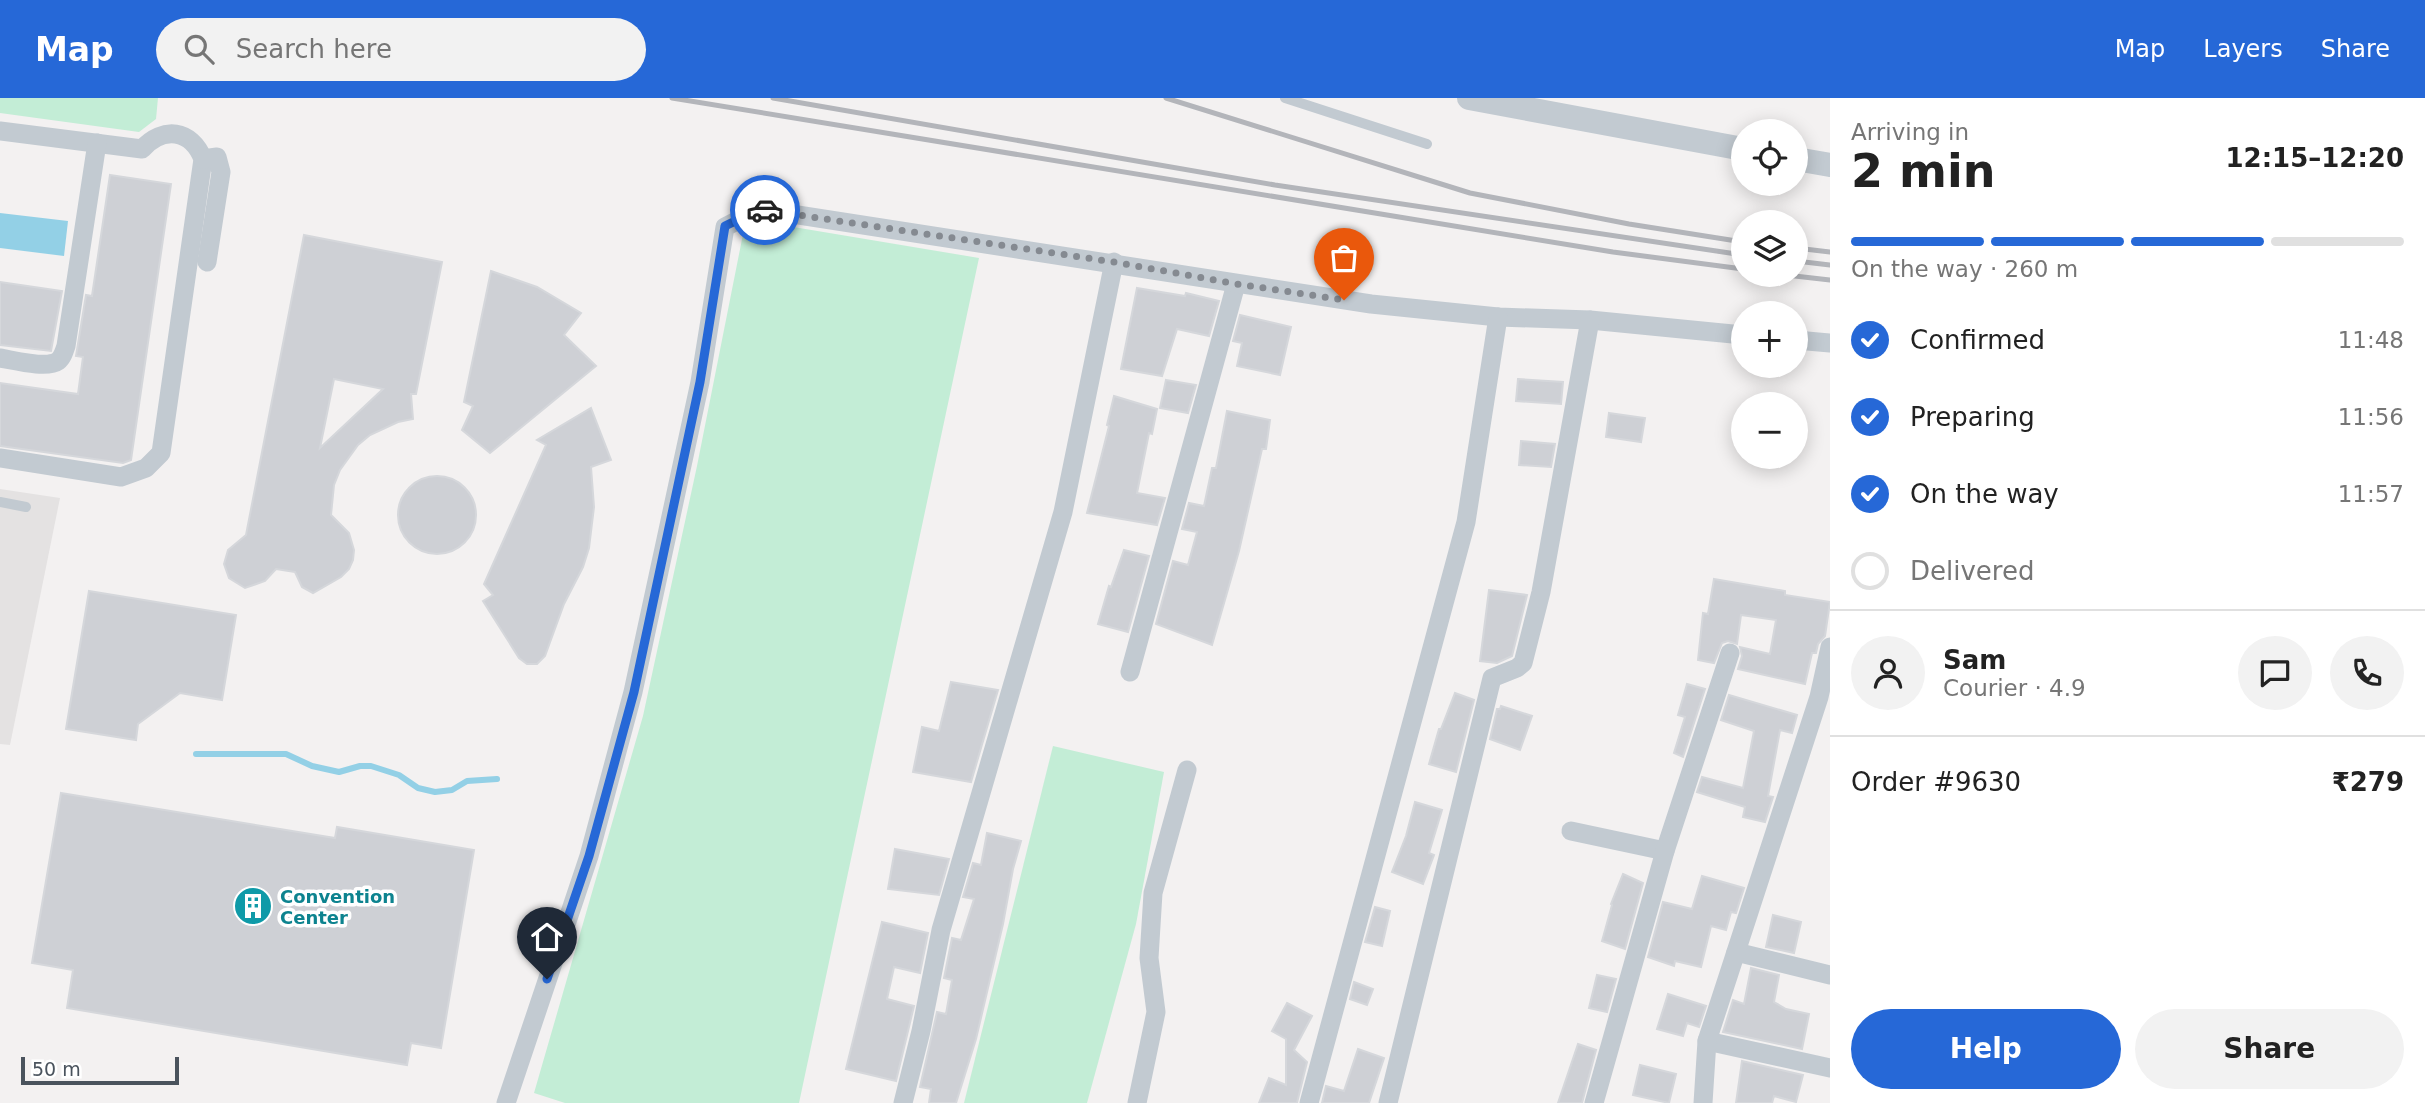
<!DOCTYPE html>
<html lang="en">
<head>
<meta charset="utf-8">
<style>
	body { margin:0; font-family:"DejaVu Sans",sans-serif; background:#f2f2f2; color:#222; height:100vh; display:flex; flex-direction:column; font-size:26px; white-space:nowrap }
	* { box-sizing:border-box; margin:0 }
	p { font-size:23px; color:#767676 }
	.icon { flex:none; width:38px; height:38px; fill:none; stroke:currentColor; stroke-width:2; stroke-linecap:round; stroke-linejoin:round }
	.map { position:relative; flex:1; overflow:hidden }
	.drawer { display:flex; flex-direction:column; background:#fff; width:595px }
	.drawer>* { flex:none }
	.fabs { position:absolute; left:1731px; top:21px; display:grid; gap:14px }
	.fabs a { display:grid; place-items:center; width:77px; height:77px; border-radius:50%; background:#fff; box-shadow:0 4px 18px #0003; font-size:35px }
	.scale { position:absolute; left:21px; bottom:18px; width:158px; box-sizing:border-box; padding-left:7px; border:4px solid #4a535d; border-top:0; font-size:19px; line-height:24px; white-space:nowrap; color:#4a535d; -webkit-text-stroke:5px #fff; paint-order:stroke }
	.pin { position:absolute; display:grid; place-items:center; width:60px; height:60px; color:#fff; margin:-72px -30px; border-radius:50% 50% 50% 0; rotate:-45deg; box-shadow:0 0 7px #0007 }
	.pin .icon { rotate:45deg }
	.courier { position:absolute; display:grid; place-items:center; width:70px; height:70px; margin:-35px; border:5px solid #2668d7; border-radius:50%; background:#fff; color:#222; box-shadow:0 2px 9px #0007 }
	.overview em { font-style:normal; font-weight:800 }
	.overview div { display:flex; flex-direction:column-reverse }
	.overview { display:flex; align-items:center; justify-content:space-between; height:119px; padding:0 21px }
	h1 { font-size:46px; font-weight:800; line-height:52px }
	.bar { display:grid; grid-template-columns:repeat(4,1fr); gap:10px 7px; align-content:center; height:84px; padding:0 21px }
	.bar i { height:9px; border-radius:5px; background:#e0e0e0 }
	.bar .on { background:#2668d7 }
	.bar p { grid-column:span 4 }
	.line { display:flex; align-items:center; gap:18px; padding:0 21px; border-top:2px solid #e0e0e0 }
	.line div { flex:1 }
	.round { display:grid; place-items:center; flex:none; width:74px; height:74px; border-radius:37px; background:#f2f2f2 }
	ol { padding:0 21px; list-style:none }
	li { display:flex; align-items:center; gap:21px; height:77px }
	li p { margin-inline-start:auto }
	li .icon { padding:7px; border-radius:50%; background:#2668d7; color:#fff; stroke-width:4 }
	li:last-child { color:#767676 }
	li i { width:38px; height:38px; border:4px solid #e0e0e0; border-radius:50% }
	.action { display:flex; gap:14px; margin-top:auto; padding:14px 21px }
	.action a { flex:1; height:80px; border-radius:42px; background:#2668d7; color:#fff; font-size:28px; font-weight:800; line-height:80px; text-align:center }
	.action a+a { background:#f2f2f2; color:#222 }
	header { display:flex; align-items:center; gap:42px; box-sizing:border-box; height:98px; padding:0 35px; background:#2668d7; color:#fff }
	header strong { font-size:33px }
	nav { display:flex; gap:38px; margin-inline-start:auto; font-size:24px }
	.search { width:490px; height:63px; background:#f2f2f2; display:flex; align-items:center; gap:18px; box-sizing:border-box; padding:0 24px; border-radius:38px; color:#767676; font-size:26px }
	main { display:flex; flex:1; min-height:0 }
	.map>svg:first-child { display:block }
	.education { fill:#e4e2e2 }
	.green { fill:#c3edd6 }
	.water { fill:#93d0e6 }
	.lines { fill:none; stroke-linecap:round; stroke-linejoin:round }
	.stream { stroke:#93d0e6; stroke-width:6 }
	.building { fill:#ced0d5; stroke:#d5d7db; stroke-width:2; fill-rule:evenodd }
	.service { stroke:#c2cad1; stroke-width:10 }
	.minor { stroke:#c2cad1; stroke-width:19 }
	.tertiary { stroke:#c2cad1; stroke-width:24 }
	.rail { stroke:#b3b5ba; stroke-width:5 }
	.done { stroke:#858a91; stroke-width:7; stroke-dasharray:0 12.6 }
	.route { stroke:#2668d7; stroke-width:9 }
	.labels { text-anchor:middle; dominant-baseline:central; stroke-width:7; stroke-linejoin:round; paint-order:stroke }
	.culture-label { font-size:18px; font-weight:bold; fill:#0d838f; stroke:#fff; text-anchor:start }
</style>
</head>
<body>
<header>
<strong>Map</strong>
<div class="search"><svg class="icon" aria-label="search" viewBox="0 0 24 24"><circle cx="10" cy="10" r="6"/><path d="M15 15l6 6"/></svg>Search here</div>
<nav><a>Map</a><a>Layers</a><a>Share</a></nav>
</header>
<main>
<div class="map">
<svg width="1830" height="1005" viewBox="0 0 1830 1005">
	<rect width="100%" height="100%" fill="#f3f1f1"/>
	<polygon class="education" points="0,391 60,400 10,647 0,646"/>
	<g class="green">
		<polygon points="0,0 158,0 156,21 139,34 0,15"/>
		<polygon points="746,121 979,160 799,1005 565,1005 534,995 643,618 697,368"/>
		<polygon points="1053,648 1164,674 1136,826 1087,1005 964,1005"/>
	</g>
	<polygon class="water" points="0,115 68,123 64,158 0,150"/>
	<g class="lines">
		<polyline class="stream" points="196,656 286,656 312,668 339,674 360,668 371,668 399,677 418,690 435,694 452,692 467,683 497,681"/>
	</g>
	<g class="building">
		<polygon points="110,77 171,86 131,362 123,365 0,348 0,285 78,296 83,259 76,258 86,197 92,198"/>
		<path d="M304 137 442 164 416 296H411L413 321 398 324 370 337 358 347 340 372 334 387 331 417 349 435 354 452 353 462 349 471 341 479 313 495 302 489 295 474 276 471 265 483 245 490 229 480 224 466 228 452 246 437ZM334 281 383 291 320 350Z"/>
		<polygon points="491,173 537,189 581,215 564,237 596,268 490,355 462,332 473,308 464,304"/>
		<polygon points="0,184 62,193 51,253 0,247"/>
		<polygon points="1137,190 1185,198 1186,195 1219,203 1209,238 1177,231 1162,278 1121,271"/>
		<polygon points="1240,217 1291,229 1280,277 1237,268 1242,245 1233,243"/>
		<polygon points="1518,281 1563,284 1561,306 1516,303"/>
		<polygon points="1166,282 1196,287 1188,315 1160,310"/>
		<polygon points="1114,298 1157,311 1152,336 1149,335 1137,395 1165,400 1157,427 1087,415 1109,328 1107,327"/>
		<polygon points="591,310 611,362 591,369 594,409 589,450 583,469 564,506 545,558 537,566 527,566 519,560 483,503 493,497 484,486 546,347 537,342"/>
		<polygon points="1227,313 1270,322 1266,351 1262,351 1239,453 1212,547 1156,526 1173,463 1188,467 1197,434 1182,431 1189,405 1204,408 1212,370 1216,370"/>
		<polygon points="1609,315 1645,320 1641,344 1606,339"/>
		<polygon points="1521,343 1555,346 1551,369 1519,367"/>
		<circle cx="437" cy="417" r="39"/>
		<polygon points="1124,452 1149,458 1128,534 1098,526 1109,488 1111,489"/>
		<polygon points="1714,481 1785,493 1785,497 1830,504 1825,538 1818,546 1816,555 1812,555 1805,586 1738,571 1742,558 1740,549 1770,556 1776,522 1741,517 1737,546 1728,543 1722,545 1714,565 1698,562 1703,515 1708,516"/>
		<polygon points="1489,492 1527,497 1512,558 1497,565 1480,563"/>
		<polygon points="89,493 236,517 222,602 180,595 138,626 136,642 66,631"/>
		<polygon points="951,584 998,592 971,684 913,674 922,629 939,633"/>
		<polygon points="1687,586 1705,591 1683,659 1674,655 1685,619 1678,617"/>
		<polygon points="1455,595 1474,602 1456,674 1429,666 1439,631 1441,631"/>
		<polygon points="1729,597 1797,617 1792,635 1780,632 1768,698 1773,699 1765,724 1743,719 1745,709 1697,694 1702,679 1743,690 1754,633 1721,622"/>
		<polygon points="1501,608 1532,618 1520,652 1490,641 1497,611 1500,611"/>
		<polygon points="61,695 335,740 337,729 474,752 441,950 411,945 407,967 67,910 73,872 32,865"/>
		<polygon points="1415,704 1442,712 1429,755 1434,757 1423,786 1392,774 1406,738"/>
		<polygon points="987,735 1021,743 1013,771 1003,826 976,941 956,1005 929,1005 931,991 920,989 937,914 946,916 952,882 944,880 952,840 961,842 974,801 963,799 973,765 981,767"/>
		<polygon points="895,751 949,761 939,797 888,791"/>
		<polygon points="1623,776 1643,785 1625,851 1602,843 1612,807 1611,806"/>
		<polygon points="1702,778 1744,790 1736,815 1731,814 1726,832 1711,828 1701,869 1675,863 1674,868 1648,859 1663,804 1692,811"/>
		<polygon points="1375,809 1390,813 1382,848 1365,844"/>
		<polygon points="1773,817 1801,824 1794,855 1766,849"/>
		<polygon points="882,824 928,835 920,875 894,869 887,901 914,908 896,983 846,971"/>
		<polygon points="1751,870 1779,877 1774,904 1786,911 1809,916 1802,951 1723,934 1733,902 1744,906"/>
		<polygon points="1597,877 1616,881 1607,914 1589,910"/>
		<polygon points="1354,884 1373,891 1367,907 1350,901"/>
		<polygon points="1668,896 1706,908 1699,929 1687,925 1683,938 1657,931"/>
		<polygon points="1287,905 1312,918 1294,952 1307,964 1297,1005 1259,1005 1269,980 1286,987 1286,941 1272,933"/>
		<polygon points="1578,946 1596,952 1582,1005 1558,1005"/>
		<polygon points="1358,951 1384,960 1369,1005 1322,1005 1326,988 1344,993"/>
		<polygon points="1742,963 1803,977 1796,1004 1774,998 1772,1005 1736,1005"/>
		<polygon points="1640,967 1676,976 1669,1005 1633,997"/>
	</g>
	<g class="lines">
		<g class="service">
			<polyline points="1285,0 1427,46"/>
			<polyline points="0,404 26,409"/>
		</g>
		<g class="minor">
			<path d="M0 33 142 51C163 28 191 31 203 61L161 355 146 370 121 379 0 360"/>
			<polyline points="203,61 217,59 221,74 207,164"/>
			<polyline points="1796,242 1830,245"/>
			<path d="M0 260C13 262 47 271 58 263 62 260 64 254 66 248L97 45"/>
			<polyline points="1130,574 1236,186"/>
			<polyline points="1571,733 1665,753"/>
			<polyline points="1736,854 1830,877"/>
			<polyline points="1707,943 1830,970"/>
			<polyline points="506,1005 589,758 633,594 700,284 725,129 760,111 1371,206 1498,219 1590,222 1743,237"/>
			<polyline points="903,1005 921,933 941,832 1063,414 1114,164"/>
			<polyline points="1137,1005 1156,914 1149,860 1153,795 1187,672"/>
			<polyline points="1309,1005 1466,424 1498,219"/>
			<polyline points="1388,1005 1492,580 1517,570 1523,565 1541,494 1590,222"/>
			<polyline points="1594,1005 1665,753 1730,555"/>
			<polyline points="1703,1005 1707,943 1819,599 1830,549"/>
		</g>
		<g class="tertiary">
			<polyline points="1469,0 1743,51"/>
			<polyline points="1796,61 1830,67"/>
		</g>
		<g class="rail">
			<polyline points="672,0 1613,154 1743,171"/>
			<polyline points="773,0 1275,87 1743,157"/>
			<polyline points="1166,0 1470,95 1629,126 1743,144"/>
			<polyline points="1796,150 1830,154"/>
			<polyline points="1796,163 1830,167"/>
			<polyline points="1786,177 1830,182"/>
		</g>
	</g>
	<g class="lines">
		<polyline class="done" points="765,112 1114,164 1237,186 1344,202"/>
		<polyline class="route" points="547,881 589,758 634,594 700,284 725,128 760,111 765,112"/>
	</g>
	<defs>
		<symbol id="building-disc" viewBox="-11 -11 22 22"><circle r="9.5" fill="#0f9aa8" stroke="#fff"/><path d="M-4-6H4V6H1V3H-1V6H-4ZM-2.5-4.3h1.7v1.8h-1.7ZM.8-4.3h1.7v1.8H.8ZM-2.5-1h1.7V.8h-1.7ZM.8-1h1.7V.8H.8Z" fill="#fff"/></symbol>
	</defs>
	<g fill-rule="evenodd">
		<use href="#building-disc" x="231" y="786" width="44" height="44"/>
	</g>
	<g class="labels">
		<g class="culture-label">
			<text x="280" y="798">Convention<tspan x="280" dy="21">Center</tspan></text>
		</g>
	</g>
</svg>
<div class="fabs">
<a><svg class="icon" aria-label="locate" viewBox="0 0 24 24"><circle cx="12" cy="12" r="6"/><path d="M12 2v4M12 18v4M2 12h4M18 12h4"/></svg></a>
<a><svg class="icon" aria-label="layers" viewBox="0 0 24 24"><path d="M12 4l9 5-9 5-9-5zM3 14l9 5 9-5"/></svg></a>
<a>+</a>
<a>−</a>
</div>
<div class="scale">50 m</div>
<div class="pin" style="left:1344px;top:202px;background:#ea580c"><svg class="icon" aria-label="bag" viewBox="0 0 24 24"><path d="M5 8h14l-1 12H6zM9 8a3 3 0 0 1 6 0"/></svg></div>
<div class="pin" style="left:547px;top:881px;background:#1f2937"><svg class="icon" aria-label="home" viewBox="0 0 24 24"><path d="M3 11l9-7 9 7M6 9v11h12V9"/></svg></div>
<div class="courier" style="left:765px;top:112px"><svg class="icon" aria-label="car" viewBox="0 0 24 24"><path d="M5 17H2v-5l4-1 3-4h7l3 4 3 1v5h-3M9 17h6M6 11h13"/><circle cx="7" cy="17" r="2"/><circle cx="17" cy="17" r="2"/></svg></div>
</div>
<section class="drawer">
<div class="overview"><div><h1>2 min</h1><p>Arriving in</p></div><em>12:15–12:20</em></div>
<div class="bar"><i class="on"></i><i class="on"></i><i class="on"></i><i></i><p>On the way · 260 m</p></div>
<ol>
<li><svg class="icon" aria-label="check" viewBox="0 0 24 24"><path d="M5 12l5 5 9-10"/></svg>Confirmed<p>11:48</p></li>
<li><svg class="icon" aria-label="check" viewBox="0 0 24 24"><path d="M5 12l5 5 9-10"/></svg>Preparing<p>11:56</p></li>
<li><svg class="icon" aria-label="check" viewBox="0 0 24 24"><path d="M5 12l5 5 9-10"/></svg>On the way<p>11:57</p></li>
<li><i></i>Delivered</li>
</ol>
<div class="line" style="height:126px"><a class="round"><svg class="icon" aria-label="person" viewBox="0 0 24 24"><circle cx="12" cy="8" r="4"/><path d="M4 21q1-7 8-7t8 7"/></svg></a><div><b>Sam</b><p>Courier · 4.9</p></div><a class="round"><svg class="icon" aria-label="chat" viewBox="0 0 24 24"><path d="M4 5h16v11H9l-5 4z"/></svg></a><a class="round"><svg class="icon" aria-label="phone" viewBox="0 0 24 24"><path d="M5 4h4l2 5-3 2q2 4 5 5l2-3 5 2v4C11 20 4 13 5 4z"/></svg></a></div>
<div class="line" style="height:91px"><div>Order #9630</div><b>₹279</b></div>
<div class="action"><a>Help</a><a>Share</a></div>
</section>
</main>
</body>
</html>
